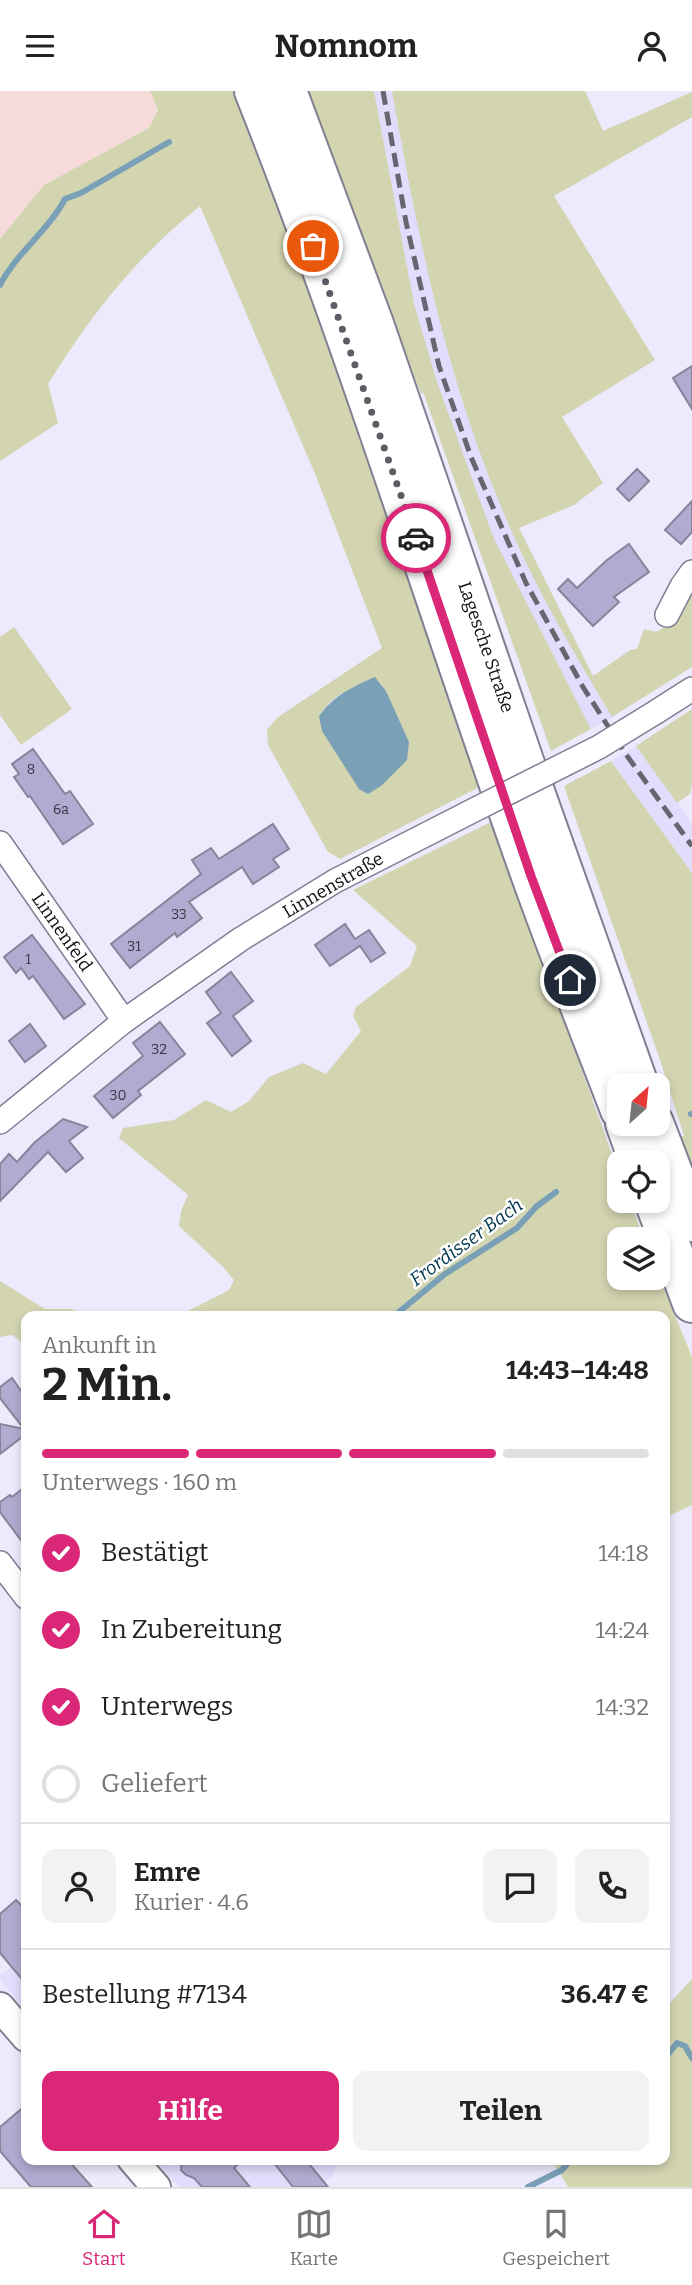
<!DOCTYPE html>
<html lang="de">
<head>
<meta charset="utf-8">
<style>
	body { margin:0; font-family:Bitter,serif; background:#f2f2f2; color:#222; height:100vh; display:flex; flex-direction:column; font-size:26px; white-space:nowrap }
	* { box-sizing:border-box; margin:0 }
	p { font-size:23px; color:#767676 }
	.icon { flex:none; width:38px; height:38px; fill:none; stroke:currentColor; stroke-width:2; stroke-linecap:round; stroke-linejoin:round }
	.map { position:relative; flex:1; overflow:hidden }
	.sheet { position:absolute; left:21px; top:1220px; width:649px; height:854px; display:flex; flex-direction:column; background:#fff; border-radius:14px; box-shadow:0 4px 10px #0003 }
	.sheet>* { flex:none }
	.needle { width:46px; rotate:27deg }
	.buttons { position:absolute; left:607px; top:982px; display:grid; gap:14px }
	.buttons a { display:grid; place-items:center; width:63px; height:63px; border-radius:14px; background:#fff; box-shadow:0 4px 10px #0003; font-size:35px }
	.pin { position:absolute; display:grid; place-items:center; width:60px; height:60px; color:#fff; margin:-30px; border:4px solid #fff; border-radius:50%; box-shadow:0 2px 7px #0007 }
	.courier { position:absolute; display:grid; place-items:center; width:70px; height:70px; margin:-35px; border:5px solid #db2777; border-radius:50%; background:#fff; color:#222; box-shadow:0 2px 9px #0007 }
	.overview em { font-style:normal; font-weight:700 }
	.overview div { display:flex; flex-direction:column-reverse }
	.overview { display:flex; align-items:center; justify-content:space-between; height:119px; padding:0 21px }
	h1 { font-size:46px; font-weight:700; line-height:52px }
	.bar { display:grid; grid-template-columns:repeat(4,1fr); gap:10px 7px; align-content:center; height:84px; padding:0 21px }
	.bar i { height:9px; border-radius:5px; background:#e0e0e0 }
	.bar .active { background:#db2777 }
	.bar p { grid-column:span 4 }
	.line { display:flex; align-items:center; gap:18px; padding:0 21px; border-top:2px solid #e0e0e0 }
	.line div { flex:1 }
	.round { display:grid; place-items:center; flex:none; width:74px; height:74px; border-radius:14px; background:#f2f2f2 }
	ol { padding:0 21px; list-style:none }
	li { display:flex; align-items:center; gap:21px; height:77px }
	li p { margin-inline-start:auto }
	li .icon { padding:7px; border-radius:50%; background:#db2777; color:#fff; stroke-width:4 }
	li:last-child { color:#767676 }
	li i { width:38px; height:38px; border:4px solid #e0e0e0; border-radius:50% }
	.action { display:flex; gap:14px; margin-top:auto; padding:14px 21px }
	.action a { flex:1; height:80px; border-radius:14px; background:#db2777; color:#fff; font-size:28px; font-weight:700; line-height:80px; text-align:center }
	.action a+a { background:#f2f2f2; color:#222 }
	header { display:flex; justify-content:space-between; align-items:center; height:91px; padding:0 21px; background:#fff; font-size:32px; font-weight:700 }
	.dock { display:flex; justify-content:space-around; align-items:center; height:98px; border-top:2px solid #e0e0e0; background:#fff; font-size:19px; color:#767676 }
	.dock a { display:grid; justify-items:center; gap:4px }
	.dock .active { color:#db2777 }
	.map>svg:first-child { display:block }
	.built { fill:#e1ddfc }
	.industrial { fill:#f6dbda }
	.green { fill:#d3d5b1; fill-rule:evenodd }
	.water { fill:#79a0b7 }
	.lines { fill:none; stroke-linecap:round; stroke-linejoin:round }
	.stream { stroke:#79a0b7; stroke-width:6 }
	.building { fill:#b1abd1; stroke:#878499; stroke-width:2 }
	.minor-casing { stroke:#817e93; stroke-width:26 }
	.tertiary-casing { stroke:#817e93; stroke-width:32 }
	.trunk-casing { stroke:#817e93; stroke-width:42 }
	.minor { stroke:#fff; stroke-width:23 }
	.tertiary { stroke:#fff; stroke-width:28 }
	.trunk { stroke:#fff; stroke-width:38 }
	.rail { stroke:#666570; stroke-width:5; stroke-dasharray:14 7; stroke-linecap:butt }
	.minor-bridge-casing { stroke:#817e93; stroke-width:26; stroke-linecap:butt }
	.minor-bridge { stroke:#fff; stroke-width:23 }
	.done { stroke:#5c5b66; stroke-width:7; stroke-dasharray:0 12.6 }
	.route { stroke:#db2777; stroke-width:9 }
	.labels { text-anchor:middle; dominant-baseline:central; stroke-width:5; stroke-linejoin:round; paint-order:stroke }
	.number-label { font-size:14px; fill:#383544 }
	.street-label { font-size:18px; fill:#0f0e15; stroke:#fff }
	.water-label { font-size:19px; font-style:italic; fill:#00364e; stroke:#fff }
</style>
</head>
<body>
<header><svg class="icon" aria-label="menu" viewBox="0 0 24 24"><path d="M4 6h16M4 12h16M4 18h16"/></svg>Nomnom<svg class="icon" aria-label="person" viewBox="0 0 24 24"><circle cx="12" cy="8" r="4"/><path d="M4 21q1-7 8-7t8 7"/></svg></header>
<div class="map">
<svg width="692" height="2096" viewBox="0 0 692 2096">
	<rect width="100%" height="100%" fill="#eceafc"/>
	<g class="built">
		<polygon points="350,0 418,0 511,420 586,572 617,624 591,638 562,595 478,439"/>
		<polygon points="636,655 692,732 692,782 611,670"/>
		<polygon points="26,1864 26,1919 0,1889 0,1885"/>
		<polygon points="155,2069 337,2069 334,2083 318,2096 179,2096"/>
	</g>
	<polygon class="industrial" points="0,0 150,0 158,19 149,37 44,94 0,148"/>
	<g class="green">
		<path d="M150 0H233C324 228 400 463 481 695L340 768 328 761 268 654 267 639 278 626 382 557 316 385 200 115C137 165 90 225 48 293L58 332 0 370V148L44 94 149 37 158 19ZM381 592 409 651 319 625C336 600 352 596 381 592Z"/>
		<polygon points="306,0 374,0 414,213 437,291 494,448 591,638 551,660 423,301 421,303"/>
		<path d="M392 0H585L603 40 692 1V26L554 105 655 269 562 326 603 392 574 414 519 437 593 585 630 559 637 558 644 538 656 541C674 533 682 510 692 493V576L612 626C576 565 539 504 511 439 448 297 419 152 392 0Z"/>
		<polygon points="14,536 72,618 21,654 0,624 0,546"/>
		<polygon points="692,618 692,692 690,703 677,712 636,655"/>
		<polygon points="611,670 692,782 692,1080 679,1046 684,1045 660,969 564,695"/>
		<polygon points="493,730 619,1083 620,1110 630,1110 644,1148 620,1148 620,1186 658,1186 658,1183 692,1266 692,1414 665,1427 665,1225 178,1225 229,1199 234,1189 224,1177 179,1135 181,1120 188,1104 119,1047 123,1037 174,1029 206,1009 231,1021 249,1010 269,986 303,972 326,983 361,940 353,925 356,916 410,875 417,855 353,799"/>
		<polygon points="0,1190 45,1218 70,1218 95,1225 26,1225 26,1254 12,1244 0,1246"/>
		<polygon points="692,1888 692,2096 568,2096 552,2069 665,2068 665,1917"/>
	</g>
	<path class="water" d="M375 586 386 600 409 651 407 669 381 695 368 703 359 698 322 640 319 625C333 605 352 596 375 586Z"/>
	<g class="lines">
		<g class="stream">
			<path d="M0 194C17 161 48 140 65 108L81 102 169 51"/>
			<polyline points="691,1023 692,1023"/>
			<polyline points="394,1225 445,1183 517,1137 537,1115 556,1101"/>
			<polyline points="665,1967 677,1952 685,1955 692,1967"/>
			<polyline points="528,2096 562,2079 571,2068"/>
		</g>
	</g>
	<g class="building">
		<polygon points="692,275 692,318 673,287"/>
		<polygon points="637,378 649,390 629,410 617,398"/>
		<polygon points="692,410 692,441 681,453 665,439"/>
		<polygon points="629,453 649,481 614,506 619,511 593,535 558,498 568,488 577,497 607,469"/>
		<polygon points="33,658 65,703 70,700 93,733 63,753 30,705 28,706 14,686 19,683 12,673"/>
		<polygon points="273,733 289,758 273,768 279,776 253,793 242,776 189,811 202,827 177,846 175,842 130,877 111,853 201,783 192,769 211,757 219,768"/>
		<polygon points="345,833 355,848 369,839 385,862 371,871 360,855 330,875 315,854"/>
		<polygon points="32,844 85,913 64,928 33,885 29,888 21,877 16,882 4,866"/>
		<polygon points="231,881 253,910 233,925 251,950 232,965 207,932 221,922 206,901"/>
		<polygon points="160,931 185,963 138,1000 141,1004 113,1027 94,1005 143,965 133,952"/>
		<polygon points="30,933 46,955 25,971 9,950"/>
		<polygon points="63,1028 87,1036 69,1050 83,1067 66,1081 48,1061 0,1110 0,1073 9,1063 17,1071 34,1052"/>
		<polygon points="12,1287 26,1307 26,1343 0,1363 0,1333 24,1338 0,1307 0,1296"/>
		<polygon points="26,1395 26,1456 0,1421 0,1411 10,1404 12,1406"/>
		<polygon points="16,1809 26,1819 26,1893 0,1862 0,1823"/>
		<polygon points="26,2014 26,2068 67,2068 92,2096 31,2096 0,2060 0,2036"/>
		<polygon points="182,2068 243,2068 234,2077 250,2096 202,2096 194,2087 186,2084 181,2079"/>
		<polygon points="271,2068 305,2068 328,2096 293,2096"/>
	</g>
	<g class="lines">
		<defs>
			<g id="minor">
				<polyline points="667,524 682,495 692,481"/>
				<polyline points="656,621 692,598"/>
				<polyline points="0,752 124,930"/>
				<polyline points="0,1031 124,930 241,848 335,790 478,717"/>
				<polyline points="0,1472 26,1506"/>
			</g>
			<g id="tertiary">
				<polyline points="0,1916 26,1946"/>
				<polyline points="132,2068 156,2096"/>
			</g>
			<g id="trunk">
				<path d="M254 0C357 258 438 524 531 785 559 863 590 941 620 1019"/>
				<polyline points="287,0 374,233 524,670 639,994"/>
				<polyline points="625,1032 639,1071"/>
				<polyline points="654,1032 692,1131"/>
				<polyline points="654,1110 692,1212"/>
			</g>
		</defs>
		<use href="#minor" class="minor-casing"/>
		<use href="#tertiary" class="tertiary-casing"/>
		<use href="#trunk" class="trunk-casing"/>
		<use href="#minor" class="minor"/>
		<use href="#tertiary" class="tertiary"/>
		<use href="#trunk" class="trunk"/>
		<polyline class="rail" points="383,0 406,131 439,275 471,366 526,492 583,596 625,662 692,755"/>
		<defs>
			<polyline id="minor-bridge" points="478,717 599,656 656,621"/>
		</defs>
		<use href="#minor-bridge" class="minor-bridge-casing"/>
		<use href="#minor-bridge" class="minor-bridge"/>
	</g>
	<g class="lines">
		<polyline class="done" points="313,155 416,447"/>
		<polyline class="route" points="416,447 531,785 570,889"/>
	</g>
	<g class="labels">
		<g class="number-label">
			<text x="31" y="678">8</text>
			<text x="61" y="718">6a</text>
			<text x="179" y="823">33</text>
			<text x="134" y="855">31</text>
			<text x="28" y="868">1</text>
			<text x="159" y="958">32</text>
			<text x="118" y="1004">30</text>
		</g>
		<g class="street-label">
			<text transform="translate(486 556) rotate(71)">Lagesche Straße</text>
			<text transform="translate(333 794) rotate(-30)">Linnenstraße</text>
			<text transform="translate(62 841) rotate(55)">Linnenfeld</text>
		</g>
		<g class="water-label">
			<text transform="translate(466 1151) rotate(-36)">Frordisser Bach</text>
		</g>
	</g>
</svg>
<div class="buttons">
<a><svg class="needle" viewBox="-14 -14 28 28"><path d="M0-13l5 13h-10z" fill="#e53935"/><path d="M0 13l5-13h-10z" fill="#767676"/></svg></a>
<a><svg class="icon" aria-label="locate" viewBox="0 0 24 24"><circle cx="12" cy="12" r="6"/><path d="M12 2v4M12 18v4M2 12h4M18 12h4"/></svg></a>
<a><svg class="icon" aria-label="layers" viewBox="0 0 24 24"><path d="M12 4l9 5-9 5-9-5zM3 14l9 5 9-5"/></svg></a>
</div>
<div class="pin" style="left:313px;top:155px;background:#ea580c"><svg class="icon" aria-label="bag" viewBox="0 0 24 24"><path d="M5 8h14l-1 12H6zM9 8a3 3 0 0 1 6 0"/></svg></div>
<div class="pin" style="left:570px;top:889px;background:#1f2937"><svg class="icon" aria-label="home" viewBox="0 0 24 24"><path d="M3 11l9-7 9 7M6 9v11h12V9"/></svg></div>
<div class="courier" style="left:416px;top:447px"><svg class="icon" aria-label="car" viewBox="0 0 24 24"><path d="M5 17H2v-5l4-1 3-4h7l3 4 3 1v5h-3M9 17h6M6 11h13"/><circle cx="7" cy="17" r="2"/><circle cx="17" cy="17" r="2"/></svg></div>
<section class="sheet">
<div class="overview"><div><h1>2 Min.</h1><p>Ankunft in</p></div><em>14:43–14:48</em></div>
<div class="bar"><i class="active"></i><i class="active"></i><i class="active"></i><i></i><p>Unterwegs · 160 m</p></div>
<ol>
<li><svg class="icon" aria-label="check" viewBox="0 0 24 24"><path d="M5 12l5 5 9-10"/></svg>Bestätigt<p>14:18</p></li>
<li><svg class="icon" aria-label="check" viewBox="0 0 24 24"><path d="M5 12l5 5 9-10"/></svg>In Zubereitung<p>14:24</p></li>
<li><svg class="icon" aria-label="check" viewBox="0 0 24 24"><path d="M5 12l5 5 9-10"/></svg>Unterwegs<p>14:32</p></li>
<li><i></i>Geliefert</li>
</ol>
<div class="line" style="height:126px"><a class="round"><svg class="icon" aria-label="person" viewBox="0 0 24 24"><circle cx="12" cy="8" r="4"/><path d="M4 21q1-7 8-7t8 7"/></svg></a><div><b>Emre</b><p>Kurier · 4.6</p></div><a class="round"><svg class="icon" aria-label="chat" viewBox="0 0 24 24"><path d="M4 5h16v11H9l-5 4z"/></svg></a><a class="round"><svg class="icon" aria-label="phone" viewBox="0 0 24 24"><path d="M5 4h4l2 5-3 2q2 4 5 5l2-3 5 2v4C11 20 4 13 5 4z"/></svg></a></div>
<div class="line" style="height:91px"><div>Bestellung #7134</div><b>36.47 €</b></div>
<div class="action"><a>Hilfe</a><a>Teilen</a></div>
</section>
</div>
<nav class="dock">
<a class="active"><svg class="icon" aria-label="home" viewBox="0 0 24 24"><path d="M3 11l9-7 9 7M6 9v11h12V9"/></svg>Start</a>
<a><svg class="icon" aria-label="map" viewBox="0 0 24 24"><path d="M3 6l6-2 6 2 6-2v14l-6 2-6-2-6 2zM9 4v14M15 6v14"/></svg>Karte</a>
<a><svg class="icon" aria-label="saved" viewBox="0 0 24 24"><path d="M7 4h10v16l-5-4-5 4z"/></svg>Gespeichert</a>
</nav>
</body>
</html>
